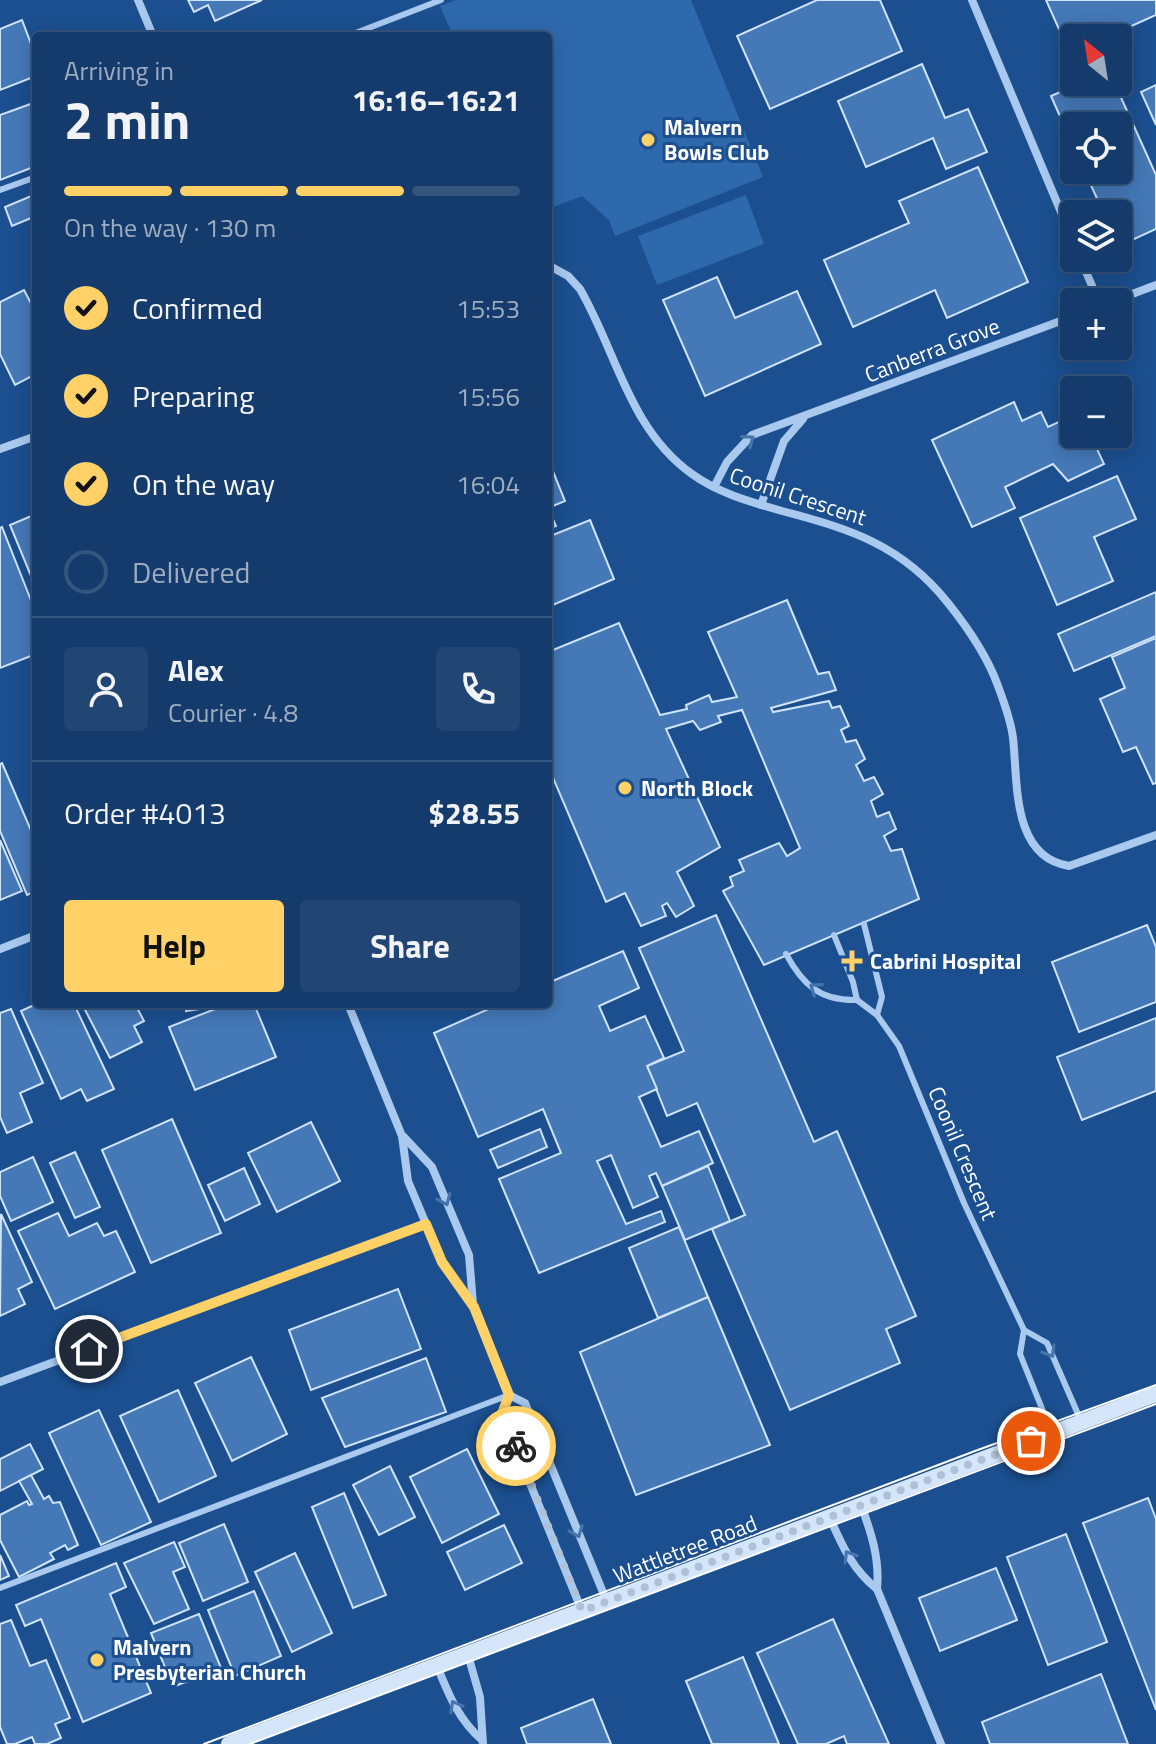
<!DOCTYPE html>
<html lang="en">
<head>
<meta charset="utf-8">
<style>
	body { margin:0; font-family:"Titillium Web",sans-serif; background:#214673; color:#f1f3f6; height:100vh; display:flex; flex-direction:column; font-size:30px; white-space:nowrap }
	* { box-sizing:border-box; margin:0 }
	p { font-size:26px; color:#9dadc1 }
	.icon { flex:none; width:44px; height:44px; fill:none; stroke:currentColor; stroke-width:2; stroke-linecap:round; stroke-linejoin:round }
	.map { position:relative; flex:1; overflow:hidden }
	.details { position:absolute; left:32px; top:32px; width:520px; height:976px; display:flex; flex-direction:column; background:#143b6b; border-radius:8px; box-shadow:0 4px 20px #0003,0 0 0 2px #33557e }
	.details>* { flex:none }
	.needle { width:52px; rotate:330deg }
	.buttons { position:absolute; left:1060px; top:24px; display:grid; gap:16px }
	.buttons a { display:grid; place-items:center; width:72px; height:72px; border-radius:8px; background:#143b6b; box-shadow:0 4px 20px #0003,0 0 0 2px #33557e; font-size:40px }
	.pin { position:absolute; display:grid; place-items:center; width:68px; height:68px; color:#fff; margin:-34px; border:4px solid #fff; border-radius:50%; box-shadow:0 2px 8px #0007 }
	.courier { position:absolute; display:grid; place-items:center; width:80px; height:80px; margin:-40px; border:6px solid #ffd166; border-radius:50%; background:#fff; color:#222; box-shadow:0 2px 10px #0007 }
	.summary em { font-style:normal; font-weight:700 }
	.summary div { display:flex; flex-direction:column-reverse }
	.summary { display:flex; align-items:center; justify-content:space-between; height:136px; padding:0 32px }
	h1 { font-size:52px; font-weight:700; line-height:60px }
	.bar { display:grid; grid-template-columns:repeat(4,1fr); gap:12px 8px; align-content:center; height:96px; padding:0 32px }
	.bar i { height:10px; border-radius:6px; background:#33557e }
	.bar .current { background:#ffd166 }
	.bar p { grid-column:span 4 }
	.line { display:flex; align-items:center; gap:20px; padding:0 32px; border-top:2px solid #33557e }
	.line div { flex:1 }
	.round { display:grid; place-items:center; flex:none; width:84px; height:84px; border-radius:8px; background:#214673 }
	ol { padding:0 32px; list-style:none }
	li { display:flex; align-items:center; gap:24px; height:88px }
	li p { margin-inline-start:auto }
	li .icon { padding:8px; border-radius:50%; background:#ffd166; color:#111; stroke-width:4 }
	li:last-child { color:#9dadc1 }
	li i { width:44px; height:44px; border:4px solid #33557e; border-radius:50% }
	.primary-button { display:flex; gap:16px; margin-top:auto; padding:16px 32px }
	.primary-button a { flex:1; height:92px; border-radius:8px; background:#ffd166; color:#111; font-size:32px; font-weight:700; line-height:92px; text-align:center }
	.primary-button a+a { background:#214673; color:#f1f3f6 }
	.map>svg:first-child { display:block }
	.garden { fill:#2e69ad }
	.building { fill:#4478b7; stroke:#cfe3fa; stroke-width:2 }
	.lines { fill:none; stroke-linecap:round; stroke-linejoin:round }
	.service { stroke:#a9c9ee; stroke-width:6 }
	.minor { stroke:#a9c9ee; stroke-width:8 }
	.secondary { stroke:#d6e6fa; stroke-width:16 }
	.tram { stroke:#fff; stroke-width:2 }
	.oneway { stroke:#4674ac }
	.done { stroke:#afc1d8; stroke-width:8; stroke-dasharray:0 14.4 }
	.route { stroke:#ffd166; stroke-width:10 }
	.poi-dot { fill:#ffd166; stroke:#1b4f8f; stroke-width:3 }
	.labels { text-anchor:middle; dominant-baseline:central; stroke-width:6; stroke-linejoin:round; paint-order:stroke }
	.poi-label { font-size:22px; font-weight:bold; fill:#fff; stroke:#1b4f8f; text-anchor:start }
	.street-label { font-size:22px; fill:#fff; stroke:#1b4f8f }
</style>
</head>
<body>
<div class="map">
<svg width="1156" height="1744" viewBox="0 0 1156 1744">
	<rect width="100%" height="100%" fill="#1b4f8f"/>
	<g class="garden">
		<polygon points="456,0 691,0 763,177 615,236 609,220 582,196 548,209 548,36 453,36 440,6"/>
		<polygon points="746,195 764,244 657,285 638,236"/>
	</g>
	<g class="building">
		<polygon points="188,0 262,0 215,21 208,5 194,12"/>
		<polygon points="817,0 880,0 902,51 770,109 737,36"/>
		<polygon points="1046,0 1156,0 1156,15 1105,38 1074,38 1074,52 1070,54"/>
		<polygon points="22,20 36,57 36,76 0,90 0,29"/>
		<polygon points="922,64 945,118 968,109 987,152 946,169 933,138 866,167 838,101"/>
		<polygon points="1083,82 1114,82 1156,175 1156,229 1119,246 1118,214 1104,214 1084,170 1118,170 1118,126 1074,126 1074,148 1051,96"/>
		<polygon points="1156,85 1156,125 1141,92"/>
		<polygon points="36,102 36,166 0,180 0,115"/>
		<polygon points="978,167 1028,282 947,318 935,290 853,327 824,260 909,223 899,201"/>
		<polygon points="36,194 36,216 12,226 5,207"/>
		<polygon points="717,277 735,318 797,291 821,344 705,396 663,300"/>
		<polygon points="24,290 36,313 36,374 15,385 0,354 0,302"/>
		<polygon points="1014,402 1022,421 1041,412 1048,427 1074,415 1074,434 1090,434 1104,464 1068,481 1053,464 1005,487 1015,508 972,527 932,440"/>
		<polygon points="548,459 565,501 548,508 556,526 548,529"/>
		<polygon points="1117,476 1136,519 1094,537 1113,581 1057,605 1020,518"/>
		<polygon points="36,514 36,588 10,525"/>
		<polygon points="590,520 614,579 548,607 548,537"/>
		<polygon points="2,527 36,613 36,654 0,668 0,528"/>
		<polygon points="1156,592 1156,636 1074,671 1058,634"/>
		<polygon points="787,600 818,674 829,672 836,690 771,708 773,712 829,701 832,708 840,706 849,726 841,730 846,742 856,740 865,759 856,765 864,781 874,777 883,794 871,801 877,817 889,812 896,829 884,836 891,851 902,849 919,899 764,965 723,891 733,886 730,877 744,871 739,860 779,843 787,856 800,848 742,710 718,716 721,722 700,730 693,721 666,729 720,847 677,872 694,906 676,917 667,903 662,906 666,916 641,926 625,893 606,902 548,766 548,652 619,623 660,715 687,709 686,705 709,695 712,702 737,697 708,632"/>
		<polygon points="1156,638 1156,783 1153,784 1136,747 1123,752 1100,699 1125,688 1112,657"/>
		<polygon points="2,763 36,842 36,891 27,895 0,831 0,764"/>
		<polygon points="0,840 22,891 0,900"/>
		<polygon points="716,915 814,1142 837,1131 916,1316 886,1329 900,1363 790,1410 712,1229 745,1215 697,1103 667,1116 647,1066 684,1051 639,948"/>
		<polygon points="1147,925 1156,947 1156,1002 1079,1032 1052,962"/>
		<polygon points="623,951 639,988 599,1006 610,1031 645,1016 664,1058 647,1066 657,1089 639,1097 661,1147 699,1131 713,1163 662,1186 656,1173 649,1176 658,1197 633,1208 611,1155 597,1161 626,1224 661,1211 665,1222 539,1273 499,1179 561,1153 543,1109 478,1137 434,1033 500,1004 548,1004 548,983"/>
		<polygon points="36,1004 74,1004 114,1089 87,1101 81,1089 61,1099 21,1011"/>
		<polygon points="82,1004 135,1004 144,1021 134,1026 142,1042 110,1058"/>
		<polygon points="185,1004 212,1004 213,1007 186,1011"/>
		<polygon points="228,1004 254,1004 276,1057 195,1090 169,1027"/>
		<polygon points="11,1009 43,1083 20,1093 32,1122 7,1133 0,1117 0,1013"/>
		<polygon points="1156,1018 1156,1091 1082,1120 1057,1057"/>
		<polygon points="172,1119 221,1233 151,1263 102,1150"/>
		<polygon points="311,1122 340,1181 277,1212 248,1153"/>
		<polygon points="540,1129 547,1147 498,1168 490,1150"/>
		<polygon points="75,1152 100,1207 75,1218 50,1163"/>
		<polygon points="33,1157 53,1202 11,1221 0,1196 0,1172"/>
		<polygon points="708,1166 730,1221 685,1240 662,1186"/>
		<polygon points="244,1168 260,1204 225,1221 208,1185"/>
		<polygon points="58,1213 69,1236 97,1223 104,1236 116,1231 135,1272 55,1309 18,1231"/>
		<polygon points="1,1214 32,1282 18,1289 25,1304 0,1316"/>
		<polygon points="679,1227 708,1297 658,1318 629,1248"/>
		<polygon points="398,1289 421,1349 311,1390 289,1330"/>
		<polygon points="708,1297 770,1445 636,1495 580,1352"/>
		<polygon points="251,1357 287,1434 232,1461 195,1383"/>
		<polygon points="426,1358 446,1412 345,1447 322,1398"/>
		<polygon points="178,1390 216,1476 159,1502 120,1416"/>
		<polygon points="99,1410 151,1522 101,1545 49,1433"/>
		<polygon points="30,1444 43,1469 0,1491 0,1459"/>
		<polygon points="467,1449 499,1514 442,1543 410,1477"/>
		<polygon points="390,1466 415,1517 379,1535 353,1485"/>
		<polygon points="31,1475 44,1499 49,1496 53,1503 60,1502 78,1545 68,1550 65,1545 50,1553 54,1559 19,1577 0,1540 0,1515 27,1501 29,1505 32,1504 19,1481"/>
		<polygon points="344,1493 386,1595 353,1608 312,1507"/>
		<polygon points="1148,1498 1156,1519 1156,1710 1083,1523"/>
		<polygon points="224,1524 248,1582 203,1601 179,1543"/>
		<polygon points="504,1525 522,1563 465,1590 447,1552"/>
		<polygon points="1066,1534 1107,1642 1048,1665 1007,1557"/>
		<polygon points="174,1542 185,1567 173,1572 189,1609 154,1624 124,1563"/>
		<polygon points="295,1553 332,1633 292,1652 255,1572"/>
		<polygon points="0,1555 9,1576 0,1580"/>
		<polygon points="116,1563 126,1587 110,1594 151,1693 83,1722 41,1619 25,1626 16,1605"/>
		<polygon points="996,1568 1017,1620 940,1651 919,1598"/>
		<polygon points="254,1591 281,1656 235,1676 208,1610"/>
		<polygon points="199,1614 221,1668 173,1687 151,1633"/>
		<polygon points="833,1619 889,1744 847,1744 844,1736 826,1744 798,1744 757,1653"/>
		<polygon points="11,1620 30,1666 46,1660 70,1718 55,1724 61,1738 47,1744 35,1744 32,1737 15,1744 7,1744 0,1727 0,1624"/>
		<polygon points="743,1657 779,1744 712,1744 686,1681"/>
		<polygon points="1101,1674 1128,1744 990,1744 982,1722"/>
		<polygon points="593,1699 611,1744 527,1744 521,1728"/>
	</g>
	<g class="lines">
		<g class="service">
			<polyline points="348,36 441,0"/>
			<polyline points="0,190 36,177"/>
			<polyline points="864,924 882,997 877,1015"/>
			<polyline points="834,935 853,982 857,1000"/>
			<path d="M786 954C803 985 820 1001 857 1000"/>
			<polyline points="857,1000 877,1015 899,1046 964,1203 1024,1330 1020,1354 1051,1431"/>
			<polyline points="1024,1330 1047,1343 1081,1421"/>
			<polyline points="0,1588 509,1395"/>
		</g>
		<g class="minor">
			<polyline points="138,0 153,36"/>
			<polyline points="972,0 1074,243"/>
			<polyline points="1080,258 1099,302"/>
			<path d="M548 265 568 276 580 289C617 353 629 429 692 474 718 493 751 502 782 511 850 529 902 545 948 603 968 628 987 655 998 686 1004 702 1011 721 1013 738 1018 781 1011 857 1069 866L1156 835"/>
			<polyline points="1111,302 1156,285"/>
			<polyline points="0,449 36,436"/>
			<polyline points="714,487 727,462 752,435 1074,316"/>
			<polyline points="761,505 784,441 803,419"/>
			<polyline points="0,949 36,935"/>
			<polyline points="348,1004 402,1136 408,1181 442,1262 474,1307 509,1395 525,1403 607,1602"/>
			<polyline points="403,1136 432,1167 469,1255 473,1304"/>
			<polyline points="0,1382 426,1224"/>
			<polyline points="509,1395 503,1411 529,1481 582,1611"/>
			<path d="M861 1505C871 1532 880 1559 877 1589L941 1744"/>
			<path d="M830 1518C842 1546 853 1570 877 1589"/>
			<polyline points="468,1655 480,1697 483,1744"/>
			<path d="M437 1666C449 1695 458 1719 482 1740"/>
		</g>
		<polyline class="secondary" points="229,1744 1156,1394"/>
		<g class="tram">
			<polyline points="204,1744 975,1451 1156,1385"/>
			<polyline points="250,1744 1156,1404"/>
		</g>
	</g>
	<defs><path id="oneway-chevron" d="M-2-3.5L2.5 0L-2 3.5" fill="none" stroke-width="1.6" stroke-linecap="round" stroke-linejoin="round" transform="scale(2)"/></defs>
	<g class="oneway">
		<use href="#oneway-chevron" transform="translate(749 440) rotate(-36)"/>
		<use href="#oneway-chevron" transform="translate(815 988) rotate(-145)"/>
		<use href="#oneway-chevron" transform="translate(445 1200) rotate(67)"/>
		<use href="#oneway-chevron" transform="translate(1050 1352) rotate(59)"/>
		<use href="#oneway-chevron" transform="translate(577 1532) rotate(68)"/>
		<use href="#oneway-chevron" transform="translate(849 1556) rotate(-122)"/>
		<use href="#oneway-chevron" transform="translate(455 1706) rotate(-119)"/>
	</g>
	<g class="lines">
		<polyline class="done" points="516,1446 582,1611 1031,1441"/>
		<polyline class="route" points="89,1349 426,1224 442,1262 474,1307 509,1395 503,1411 516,1446"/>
	</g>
	<g class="poi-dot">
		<circle cx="648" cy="140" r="8"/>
		<circle cx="625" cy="788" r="8"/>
		<path d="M848 949h8v8h8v8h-8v8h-8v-8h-8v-8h8z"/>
		<circle cx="97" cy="1660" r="8"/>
	</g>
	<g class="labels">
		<g class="poi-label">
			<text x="664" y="127">Malvern<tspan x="664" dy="25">Bowls Club</tspan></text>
			<text x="641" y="788">North Block</text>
			<text x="870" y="961">Cabrini Hospital</text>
			<text x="113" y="1647">Malvern<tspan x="113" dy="25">Presbyterian Church</tspan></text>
		</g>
		<g class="street-label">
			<text transform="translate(932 350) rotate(-21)">Canberra Grove</text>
			<text transform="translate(798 496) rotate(18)">Coonil Crescent</text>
			<text transform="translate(963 1153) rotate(67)">Coonil Crescent</text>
			<text transform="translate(685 1549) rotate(-21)">Wattletree Road</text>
		</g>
	</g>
</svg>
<div class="buttons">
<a><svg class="needle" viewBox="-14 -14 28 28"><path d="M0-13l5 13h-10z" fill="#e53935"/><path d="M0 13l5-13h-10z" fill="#9dadc1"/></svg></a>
<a><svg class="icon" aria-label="locate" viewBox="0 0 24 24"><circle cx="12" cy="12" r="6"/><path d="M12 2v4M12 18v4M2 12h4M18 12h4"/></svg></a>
<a><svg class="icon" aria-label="layers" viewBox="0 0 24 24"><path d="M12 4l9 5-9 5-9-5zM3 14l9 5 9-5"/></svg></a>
<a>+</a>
<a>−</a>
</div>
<div class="pin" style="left:1031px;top:1441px;background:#ea580c"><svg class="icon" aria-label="bag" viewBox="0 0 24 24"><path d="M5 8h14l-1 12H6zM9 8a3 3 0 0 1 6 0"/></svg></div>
<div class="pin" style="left:89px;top:1349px;background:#1f2937"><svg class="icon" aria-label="home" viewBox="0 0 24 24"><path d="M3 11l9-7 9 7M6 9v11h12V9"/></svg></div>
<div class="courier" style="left:516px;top:1446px"><svg class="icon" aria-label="bike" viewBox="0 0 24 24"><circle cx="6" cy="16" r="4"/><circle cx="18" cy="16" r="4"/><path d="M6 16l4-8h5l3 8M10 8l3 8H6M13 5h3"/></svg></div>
<section class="details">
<div class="summary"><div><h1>2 min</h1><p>Arriving in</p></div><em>16:16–16:21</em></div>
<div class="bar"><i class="current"></i><i class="current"></i><i class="current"></i><i></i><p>On the way · 130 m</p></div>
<ol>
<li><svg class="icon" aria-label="check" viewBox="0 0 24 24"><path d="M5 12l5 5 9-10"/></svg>Confirmed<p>15:53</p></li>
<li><svg class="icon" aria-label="check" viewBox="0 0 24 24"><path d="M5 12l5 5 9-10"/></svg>Preparing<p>15:56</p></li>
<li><svg class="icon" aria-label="check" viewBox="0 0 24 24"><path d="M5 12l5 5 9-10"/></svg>On the way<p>16:04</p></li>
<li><i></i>Delivered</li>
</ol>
<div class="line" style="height:144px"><a class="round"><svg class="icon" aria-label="person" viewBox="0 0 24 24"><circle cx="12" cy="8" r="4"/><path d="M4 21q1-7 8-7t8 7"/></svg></a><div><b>Alex</b><p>Courier · 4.8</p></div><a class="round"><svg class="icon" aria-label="phone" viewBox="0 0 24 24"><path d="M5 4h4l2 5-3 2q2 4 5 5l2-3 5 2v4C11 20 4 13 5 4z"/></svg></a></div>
<div class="line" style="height:104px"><div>Order #4013</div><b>$28.55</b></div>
<div class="primary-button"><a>Help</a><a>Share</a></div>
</section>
</div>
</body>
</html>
